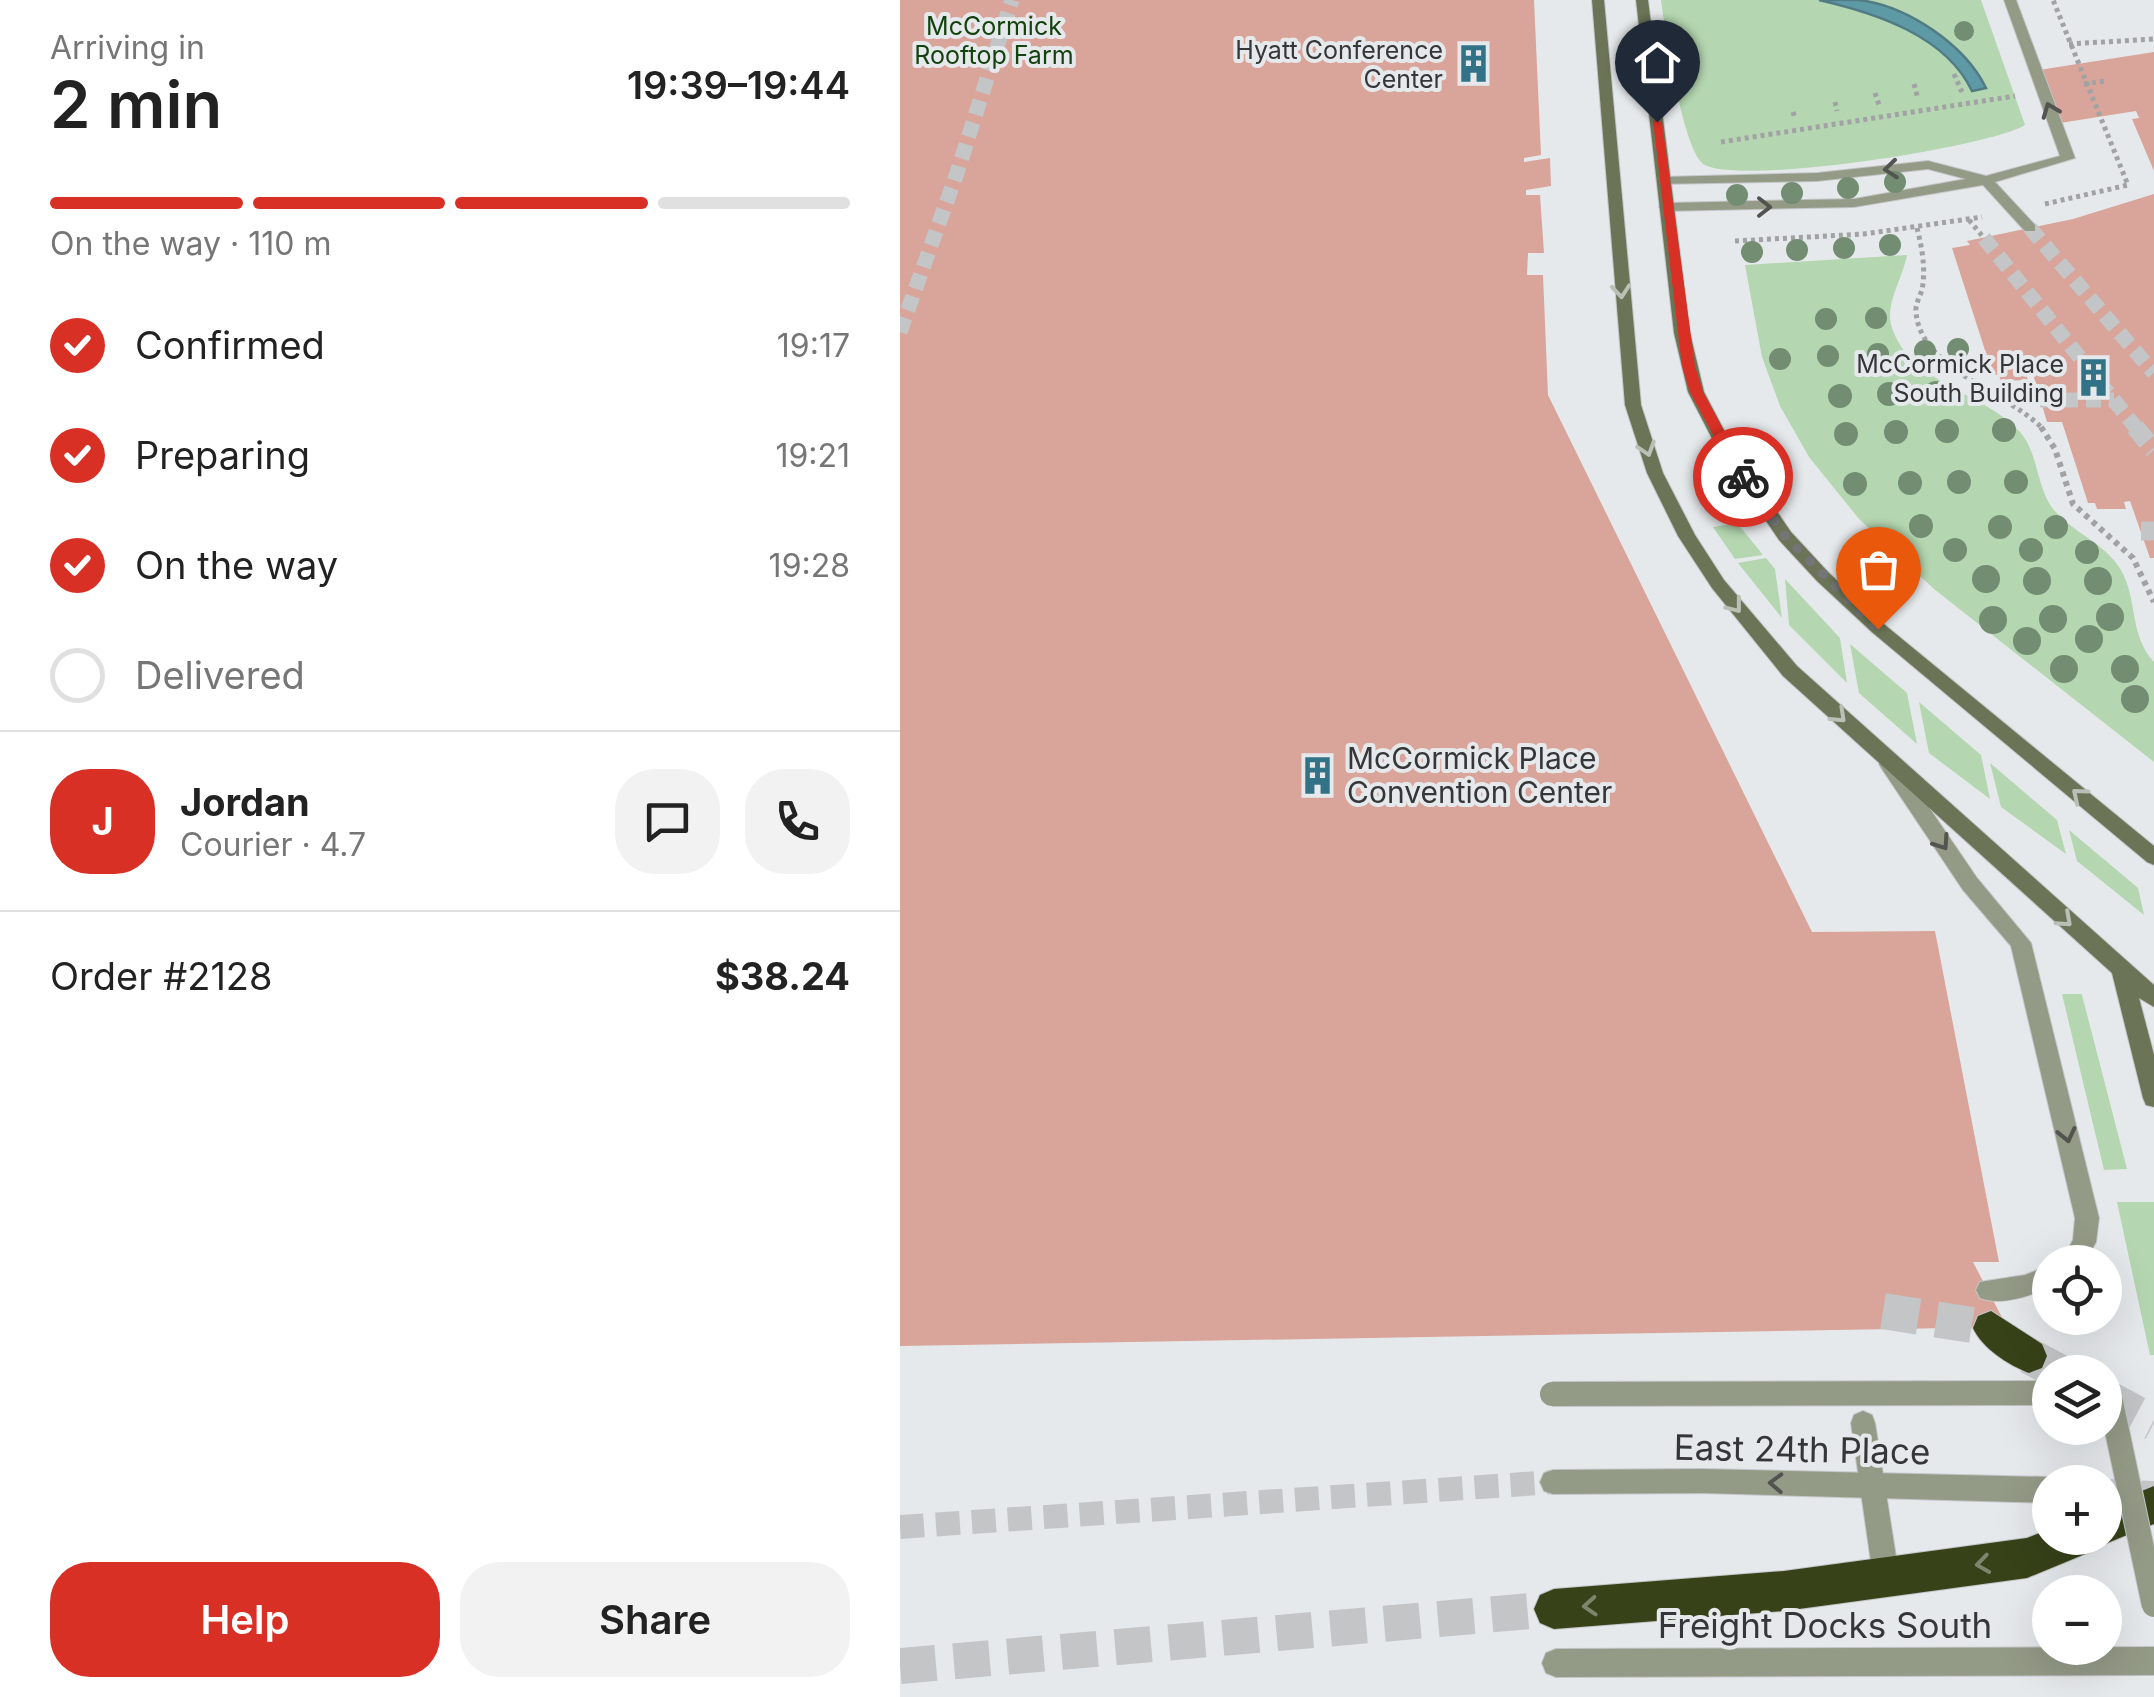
<!DOCTYPE html>
<html lang="en">
<head>
<meta charset="utf-8">
<style>
	body { margin:0; font-family:Inter,sans-serif; background:#f2f2f2; color:#222; height:100vh; display:flex; flex-direction:column; font-size:38px; white-space:nowrap }
	* { box-sizing:border-box; margin:0 }
	p { font-size:32px; color:#767676 }
	.icon { flex:none; width:55px; height:55px; fill:none; stroke:currentColor; stroke-width:2; stroke-linecap:round; stroke-linejoin:round }
	.map { position:relative; flex:1; overflow:hidden }
	.drawer { display:flex; flex-direction:column; background:#fff; width:900px }
	.drawer>* { flex:none }
	.tools { position:absolute; left:1132px; top:1245px; display:grid; gap:20px }
	.tools a { display:grid; place-items:center; width:90px; height:90px; border-radius:50%; background:#fff; box-shadow:0 10px 40px #0002; font-size:50px }
	.pin { position:absolute; display:grid; place-items:center; width:85px; height:85px; color:#fff; margin:-102px -42px; border-radius:50% 50% 50% 0; rotate:-45deg; box-shadow:0 0 10px #0007 }
	.pin .icon { rotate:45deg }
	.courier { position:absolute; display:grid; place-items:center; width:100px; height:100px; margin:-50px; border:8px solid #d93025; border-radius:50%; background:#fff; color:#222; box-shadow:0 2px 12px #0007 }
	.summary em { font-style:normal; font-weight:600 }
	.summary div { display:flex; flex-direction:column-reverse }
	.summary { display:flex; align-items:center; justify-content:space-between; height:170px; padding:0 50px }
	h1 { font-size:65px; font-weight:600; line-height:75px }
	.bar { display:grid; grid-template-columns:repeat(4,1fr); gap:15px 10px; align-content:center; height:120px; padding:0 50px }
	.bar i { height:12px; border-radius:8px; background:#e0e0e0 }
	.bar .on { background:#d93025 }
	.bar p { grid-column:span 4 }
	.line { display:flex; align-items:center; gap:25px; padding:0 50px; border-top:2px solid #e0e0e0 }
	.line div { flex:1 }
	.round { display:grid; place-items:center; flex:none; width:105px; height:105px; border-radius:40px; background:#f2f2f2 }
	ol { padding:0 50px; list-style:none }
	li { display:flex; align-items:center; gap:30px; height:110px }
	li p { margin-inline-start:auto }
	li .icon { padding:10px; border-radius:50%; background:#d93025; color:#fff; stroke-width:4 }
	li:last-child { color:#767676 }
	li i { width:55px; height:55px; border:5px solid #e0e0e0; border-radius:50% }
	.button { display:flex; gap:20px; margin-top:auto; padding:20px 50px }
	.button a { flex:1; height:115px; border-radius:40px; background:#d93025; color:#fff; font-size:40px; font-weight:600; line-height:115px; text-align:center }
	.button a+a { background:#f2f2f2; color:#222 }
	main { display:flex; flex:1; min-height:0 }
	.map>svg:first-child { display:block }
	.green { fill:#b4d6b0 }
	.water { fill:#5e9aa6; stroke:#527c85; stroke-width:2.5 }
	.building { fill:#d9a49a }
	.lines { fill:none; stroke-linecap:round; stroke-linejoin:round }
	.pedestrian-tunnel-far1 { stroke:#c3c5c7; stroke-width:15; stroke-dasharray:15 8; stroke-linecap:butt }
	.pedestrian-tunnel { stroke:#c3c5c7; stroke-width:19; stroke-dasharray:19 9; stroke-linecap:butt }
	.minor-tunnel { stroke:#c3c5c7; stroke-width:15; stroke-dasharray:15 8; stroke-linecap:butt }
	.tertiary-tunnel { stroke:#c3c5c7; stroke-width:24; stroke-dasharray:24 12; stroke-linecap:butt }
	.motorway-tunnel { stroke:#c3c5c7; stroke-width:36; stroke-dasharray:36 18; stroke-linecap:butt }
	.service-casing { stroke:#c3c5c7; stroke-width:2 }
	.minor-casing { stroke:#c3c5c7; stroke-width:2 }
	.tertiary-casing { stroke:#c3c5c7; stroke-width:2 }
	.secondary-casing { stroke:#c3c5c7; stroke-width:2 }
	.motorway-casing { stroke:#c3c5c7; stroke-width:2 }
	.path-far1 { stroke:#a0a2a3; stroke-width:5; stroke-dasharray:4 4; stroke-linecap:butt }
	.path { stroke:#a0a2a3; stroke-width:6; stroke-dasharray:5 5; stroke-linecap:butt }
	.service { fill:#939a86; fill-rule:evenodd }
	.minor { fill:#939a86; fill-rule:evenodd }
	.tertiary { fill:#939a86; fill-rule:evenodd }
	.secondary { fill:#6b7457; fill-rule:evenodd }
	.motorway { fill:#374219; fill-rule:evenodd }
	.service-bridge-casing { stroke:#c3c5c7; stroke-width:26; stroke-linecap:butt }
	.service-bridge { stroke:#939a86; stroke-width:24 }
	.tree { fill:#728d72 }
	.oneway { stroke:#51544f }
	.oneway2 { stroke:#bbc0b7 }
	.oneway3 { stroke:#7d856d }
	.route { fill:#d93025 }
	.done { stroke:#737576; stroke-width:10; stroke-dasharray:0 18 }
	.labels { text-anchor:middle; dominant-baseline:central; stroke-width:8; stroke-linejoin:round; paint-order:stroke }
	.far-park-label { font-size:25px; fill:#13420f; stroke:#e6e9eb }
	.far-poi-label { font-size:25px; fill:#353637; stroke:#e6e9eb; text-anchor:end }
	.poi-label { font-size:30px; fill:#353637; stroke:#e6e9eb; text-anchor:start }
	.near-street-label { font-size:35px; fill:#353637; stroke:#e6e9eb }
</style>
</head>
<body>
<main>
<section class="drawer">
<div class="summary"><div><h1>2 min</h1><p>Arriving in</p></div><em>19:39–19:44</em></div>
<div class="bar"><i class="on"></i><i class="on"></i><i class="on"></i><i></i><p>On the way · 110 m</p></div>
<ol>
<li><svg class="icon" aria-label="check" viewBox="0 0 24 24"><path d="M5 12l5 5 9-10"/></svg>Confirmed<p>19:17</p></li>
<li><svg class="icon" aria-label="check" viewBox="0 0 24 24"><path d="M5 12l5 5 9-10"/></svg>Preparing<p>19:21</p></li>
<li><svg class="icon" aria-label="check" viewBox="0 0 24 24"><path d="M5 12l5 5 9-10"/></svg>On the way<p>19:28</p></li>
<li><i></i>Delivered</li>
</ol>
<div class="line" style="height:180px"><b class="round" style="background:#d93025;color:#fff">J</b><div><b>Jordan</b><p>Courier · 4.7</p></div><a class="round"><svg class="icon" aria-label="chat" viewBox="0 0 24 24"><path d="M4 5h16v11H9l-5 4z"/></svg></a><a class="round"><svg class="icon" aria-label="phone" viewBox="0 0 24 24"><path d="M5 4h4l2 5-3 2q2 4 5 5l2-3 5 2v4C11 20 4 13 5 4z"/></svg></a></div>
<div class="line" style="height:130px"><div>Order #2128</div><b>$38.24</b></div>
<div class="button"><a>Help</a><a>Share</a></div>
</section>
<div class="map">
<svg width="1254" height="1697" viewBox="0 0 1254 1697">
	<rect width="100%" height="100%" fill="#e6e9eb"/>
	<g class="green">
		<path d="M761 0H1081L1125 125C1090 147 831 188 802 163 782 145 765 30 761 0Z"/>
		<path d="M1007 255C1003 278 984 305 992 328 1011 384 1084 392 1120 432 1139 454 1136 487 1153 509 1173 533 1205 543 1221 570 1238 600 1229 635 1254 662V762L1034 589 959 519 909 457 880 406 862 357 845 265Z"/>
		<polygon points="837,523 863,555 835,559 813,527"/>
		<polygon points="866,558 875,569 882,618 838,563"/>
		<polygon points="885,579 940,638 947,683 889,625"/>
		<polygon points="950,644 1007,693 1017,744 959,693"/>
		<polygon points="1019,702 1081,755 1090,799 1029,753"/>
		<polygon points="1090,763 1157,820 1166,854 1101,807"/>
		<polygon points="1169,830 1238,888 1244,915 1177,861"/>
		<polygon points="1182,994 1182,995 1227,1169 1204,1170 1162,994"/>
		<polygon points="1217,1202 1254,1202 1254,1355 1250,1355"/>
	</g>
	<path class="water" d="M919 0C932 0 946 0 959 0 1008 6 1065 45 1086 88L1072 91C1046 36 976 13 919 0Z"/>
	<g class="building">
		<polygon points="0,0 634,0 641,155 624,158 624,162 650,158 651,186 626,190 626,195 640,195 644,253 628,253 627,275 643,275 648,395 912,932 1035,931 1099,1262 1073,1262 1107,1327 0,1346"/>
		<polygon points="1254,52 1254,171 1232,119 1239,118 1236,111 1160,123 1139,70"/>
		<polygon points="1254,194 1254,558 1250,558 1230,501 1224,502 1226,509 1197,509 1195,503 1188,503 1162,422 1147,422 1133,374 1126,374 1128,380 1101,381 1099,375 1093,375 1052,248 1070,245 1067,241 1173,219"/>
	</g>
	<g class="lines">
		<g class="pedestrian-tunnel-far1">
			<polyline points="1084,238 1237,429"/>
			<polyline points="1140,400 1214,400"/>
		</g>
		<g class="pedestrian-tunnel">
			<polyline points="1235,427 1254,450"/>
			<polyline points="1241,531 1254,531"/>
		</g>
		<g class="minor-tunnel">
			<polyline points="1130,228 1254,373"/>
			<polyline points="0,332 57,173 112,0"/>
		</g>
		<g class="tertiary-tunnel">
			<polyline points="1205,1491 1254,1493"/>
			<polyline points="0,1527 653,1482"/>
		</g>
		<g class="motorway-tunnel">
			<polyline points="983,1311 1091,1328"/>
			<polyline points="1129,1356 1159,1372"/>
			<polyline points="1205,1397 1254,1423"/>
			<polyline points="0,1666 654,1609"/>
		</g>
		<defs>
			<g id="service">
				<polygon points="989,757 996,759 1077,878 1131,943 1199,1218 1196,1242 1185,1262 1161,1262 1173,1240 1175,1218 1111,946 1063,890 982,769 979,764 982,759"/>
				<path d="M1150 1265V1287C1129 1296 1102 1306 1080 1298L1076 1290 1080 1282 1125 1275Z"/>
				<polygon points="963,1411 972,1415 975,1423 999,1576 995,1585 986,1589 977,1585 973,1576 951,1423 954,1415"/>
				<polygon points="1254,1647 1254,1675 656,1677 646,1673 642,1663 646,1653 656,1649"/>
			</g>
			<polygon id="minor" points="1104,0 1116,0 1175,158 1095,182 1135,225 1135,231 1125,231 1083,185 954,207 766,211 759,207 766,203 954,199 1066,179 1028,169 917,181 758,184 758,178 763,177 917,173 1028,161 1086,176 1160,156"/>
			<polygon id="tertiary" points="802,1469 1150,1477 1160,1482 1150,1482 1150,1503 802,1493 653,1494 644,1491 640,1482 644,1473 653,1470"/>
			<g id="secondary">
				<polygon points="692,0 704,0 741,405 763,473 795,535 824,580 897,666 1254,985 1254,1007 1239,998 1254,1055 1254,1107 1246,1105 1243,1098 1212,973 883,676 812,588 778,536 747,473 725,405"/>
				<polygon points="736,0 748,0 790,333 804,392 834,449 891,532 929,573 985,625 1254,846 1254,865 1247,862 973,633 917,581 879,540 818,450 788,392 774,333"/>
			</g>
			<g id="motorway">
				<path d="M1091 1311 1142 1344 1147 1356 1142 1368 1129 1373C1108 1365 1082 1348 1073 1328L1078 1316Z"/>
				<polygon points="1254,1486 1254,1524 1205,1544 1195,1540 1190,1552 1127,1578 884,1611 654,1629 640,1623 634,1609 640,1595 654,1589 884,1571 1127,1538 1150,1529 1150,1538 1205,1538 1205,1506"/>
			</g>
		</defs>
		<use href="#service" class="service-casing"/>
		<use href="#minor" class="minor-casing"/>
		<use href="#tertiary" class="tertiary-casing"/>
		<use href="#secondary" class="secondary-casing"/>
		<use href="#motorway" class="motorway-casing"/>
		<g class="path-far1">
			<polyline points="1169,44 1254,39"/>
			<polyline points="1054,74 1062,92"/>
			<polyline points="1014,84 1018,99"/>
			<polyline points="1184,84 1205,81"/>
			<polyline points="975,93 979,105"/>
			<polyline points="935,102 937,111"/>
			<polyline points="893,112 895,118"/>
			<polyline points="821,142 1115,96"/>
			<polyline points="1145,204 1228,185 1153,0"/>
			<polyline points="1069,220 1084,238"/>
			<path d="M1017 228C1022 248 1026 269 1022 290 1020 296 1015 305 1016 312 1020 369 1108 392 1143 429"/>
			<polyline points="835,241 964,234 1082,217"/>
		</g>
		<polyline class="path" points="1141,427 1155,449 1173,504 1233,558 1254,602"/>
		<use href="#service" class="service"/>
		<use href="#minor" class="minor"/>
		<use href="#tertiary" class="tertiary"/>
		<use href="#secondary" class="secondary"/>
		<use href="#motorway" class="motorway"/>
		<defs>
			<g id="service-bridge">
				<polyline points="1205,1393 1209,1393 1254,1605"/>
				<polyline points="652,1394 1150,1393"/>
			</g>
		</defs>
		<use href="#service-bridge" class="service-bridge-casing"/>
		<use href="#service-bridge" class="service-bridge"/>
	</g>
	<g class="tree">
		<circle cx="1064" cy="31" r="10"/>
		<circle cx="995" cy="182" r="11"/>
		<circle cx="948" cy="188" r="11"/>
		<circle cx="892" cy="193" r="11"/>
		<circle cx="837" cy="195" r="11"/>
		<circle cx="990" cy="245" r="11"/>
		<circle cx="944" cy="248" r="11"/>
		<circle cx="897" cy="250" r="11"/>
		<circle cx="852" cy="252" r="11"/>
		<circle cx="976" cy="318" r="11"/>
		<circle cx="926" cy="319" r="11"/>
		<circle cx="1058" cy="349" r="11"/>
		<circle cx="1025" cy="351" r="11"/>
		<circle cx="978" cy="354" r="11"/>
		<circle cx="928" cy="356" r="11"/>
		<circle cx="880" cy="359" r="11"/>
		<circle cx="1036" cy="393" r="12"/>
		<circle cx="989" cy="394" r="12"/>
		<circle cx="940" cy="396" r="12"/>
		<circle cx="1104" cy="430" r="12"/>
		<circle cx="1047" cy="431" r="12"/>
		<circle cx="996" cy="432" r="12"/>
		<circle cx="946" cy="434" r="12"/>
		<circle cx="1059" cy="482" r="12"/>
		<circle cx="1116" cy="482" r="12"/>
		<circle cx="1010" cy="483" r="12"/>
		<circle cx="955" cy="484" r="12"/>
		<circle cx="1021" cy="526" r="12"/>
		<circle cx="1100" cy="527" r="12"/>
		<circle cx="1156" cy="527" r="12"/>
		<circle cx="1055" cy="550" r="12"/>
		<circle cx="1131" cy="550" r="12"/>
		<circle cx="1187" cy="552" r="12"/>
		<circle cx="1086" cy="579" r="14"/>
		<circle cx="1137" cy="581" r="14"/>
		<circle cx="1198" cy="581" r="14"/>
		<circle cx="1210" cy="617" r="14"/>
		<circle cx="1153" cy="619" r="14"/>
		<circle cx="1093" cy="620" r="14"/>
		<circle cx="1189" cy="639" r="14"/>
		<circle cx="1127" cy="641" r="14"/>
		<circle cx="1164" cy="669" r="14"/>
		<circle cx="1225" cy="669" r="14"/>
		<circle cx="1235" cy="699" r="14"/>
	</g>
	<defs><path id="oneway-chevron" d="M-2-3.5L2.5 0L-2 3.5" fill="none" stroke-width="1.6" stroke-linecap="round" stroke-linejoin="round" transform="scale(2.5)"/></defs>
	<g class="oneway">
		<use href="#oneway-chevron" transform="translate(1150 110) rotate(-111)"/>
		<use href="#oneway-chevron" transform="translate(991 169) rotate(174)"/>
		<use href="#oneway-chevron" transform="translate(864 207)"/>
		<use href="#oneway-chevron" transform="translate(1042 843) rotate(56)"/>
		<use href="#oneway-chevron" transform="translate(1167 1135) rotate(77)"/>
		<use href="#oneway-chevron" transform="translate(876 1483) rotate(-178)"/>
	</g>
	<g class="oneway2">
		<use href="#oneway-chevron" transform="translate(721 291) rotate(85)"/>
		<use href="#oneway-chevron" transform="translate(747 449) rotate(72)"/>
		<use href="#oneway-chevron" transform="translate(835 606) rotate(52)"/>
		<use href="#oneway-chevron" transform="translate(939 716) rotate(43)"/>
		<use href="#oneway-chevron" transform="translate(1179 795) rotate(-140)"/>
		<use href="#oneway-chevron" transform="translate(1165 920) rotate(42)"/>
	</g>
	<g class="oneway3">
		<use href="#oneway-chevron" transform="translate(1083 1564) rotate(172)"/>
		<use href="#oneway-chevron" transform="translate(690 1606) rotate(176)"/>
	</g>
	<polygon class="route" points="753,120 762,122 795,366 803,392 849,477 843,482 836,477 790,392 782,366"/>
	<g class="lines">
		<polyline class="done" points="843,477 885,536 978,629"/>
	</g>
	<defs>
		<symbol id="building-bare" viewBox="-9 -9 18 18"><path d="M-4-6H4V6H1V3H-1V6H-4ZM-2.5-4.3h1.7v1.8h-1.7ZM.8-4.3h1.7v1.8H.8ZM-2.5-1h1.7V.8h-1.7ZM.8-1h1.7V.8H.8Z" fill="#327286" stroke="#e6e9eb" stroke-width="2.5" paint-order="stroke"/></symbol>
	</defs>
	<g fill-rule="evenodd">
		<use href="#building-bare" x="546" y="36" width="55" height="55"/>
		<use href="#building-bare" x="1166" y="350" width="55" height="55"/>
		<use href="#building-bare" x="390" y="748" width="55" height="55"/>
	</g>
	<g class="labels">
		<g class="far-park-label">
			<text x="94" y="26">McCormick<tspan x="94" dy="29">Rooftop Farm</tspan></text>
		</g>
		<g class="far-poi-label">
			<text x="543" y="50">Hyatt Conference<tspan x="543" dy="29">Center</tspan></text>
			<text x="1164" y="364">McCormick Place<tspan x="1164" dy="29">South Building</tspan></text>
		</g>
		<g class="poi-label">
			<text x="447" y="758">McCormick Place<tspan x="447" dy="34">Convention Center</tspan></text>
		</g>
		<g class="near-street-label">
			<text transform="translate(902 1449) rotate(1)">East 24th Place</text>
			<text x="925" y="1625">Freight Docks South</text>
		</g>
	</g>
</svg>
<div class="tools">
<a><svg class="icon" aria-label="locate" viewBox="0 0 24 24"><circle cx="12" cy="12" r="6"/><path d="M12 2v4M12 18v4M2 12h4M18 12h4"/></svg></a>
<a><svg class="icon" aria-label="layers" viewBox="0 0 24 24"><path d="M12 4l9 5-9 5-9-5zM3 14l9 5 9-5"/></svg></a>
<a>+</a>
<a>−</a>
</div>
<div class="pin" style="left:978px;top:629px;background:#ea580c"><svg class="icon" aria-label="bag" viewBox="0 0 24 24"><path d="M5 8h14l-1 12H6zM9 8a3 3 0 0 1 6 0"/></svg></div>
<div class="pin" style="left:757px;top:122px;background:#1f2937"><svg class="icon" aria-label="home" viewBox="0 0 24 24"><path d="M3 11l9-7 9 7M6 9v11h12V9"/></svg></div>
<div class="courier" style="left:843px;top:477px"><svg class="icon" aria-label="bike" viewBox="0 0 24 24"><circle cx="6" cy="16" r="4"/><circle cx="18" cy="16" r="4"/><path d="M6 16l4-8h5l3 8M10 8l3 8H6M13 5h3"/></svg></div>
</div>
</main>
</body>
</html>
